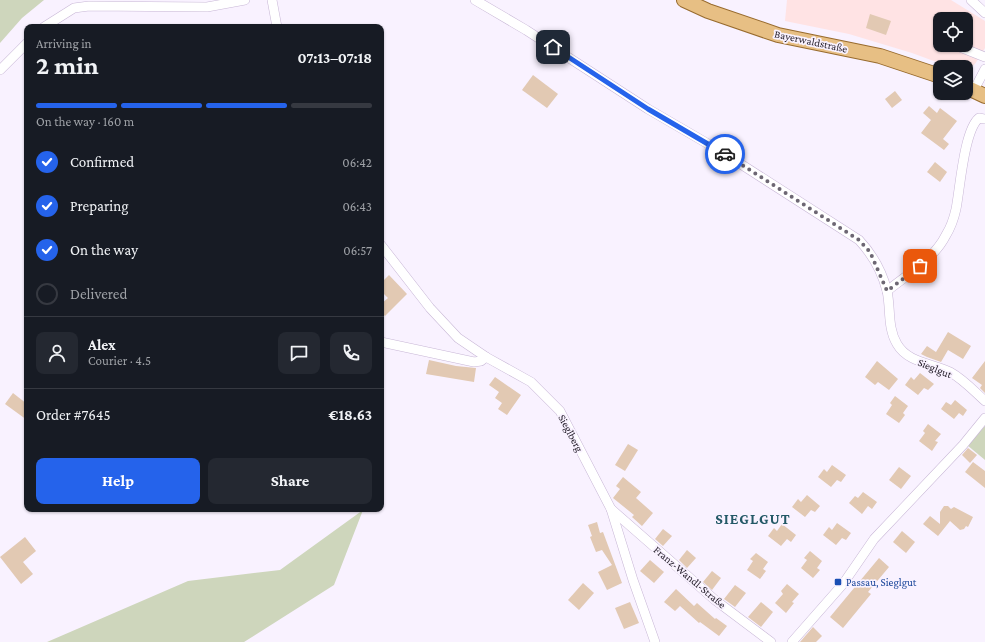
<!DOCTYPE html>
<html lang="en">
<head>
<meta charset="utf-8">
<style>
	body { margin:0; font-family:"Crimson Pro",serif; background:#242831; color:#f1f3f6; height:100vh; display:flex; flex-direction:column; font-size:15px; white-space:nowrap }
	* { box-sizing:border-box; margin:0 }
	p { font-size:13px; color:#9ea1a6 }
	.icon { flex:none; width:22px; height:22px; fill:none; stroke:currentColor; stroke-width:2; stroke-linecap:round; stroke-linejoin:round }
	.map { position:relative; flex:1; overflow:hidden }
	.sheet { position:absolute; left:24px; top:24px; width:360px; height:488px; display:flex; flex-direction:column; background:#171b24; border-radius:8px; box-shadow:0 1px 3px #0004 }
	.sheet>* { flex:none }
	.buttons { position:absolute; left:933px; top:12px; display:grid; gap:8px }
	.buttons a { display:grid; place-items:center; width:40px; height:40px; border-radius:8px; background:#171b24; box-shadow:0 1px 3px #0004; font-size:20px }
	.pin { position:absolute; display:grid; place-items:center; width:34px; height:34px; color:#fff; margin:-17px; border-radius:8px; box-shadow:0 2px 6px #0006 }
	.courier { position:absolute; display:grid; place-items:center; width:40px; height:40px; margin:-20px; border:3px solid #2563eb; border-radius:50%; background:#fff; color:#222; box-shadow:0 1px 5px #0007 }
	.head em { font-style:normal; font-weight:700 }
	.head div { display:flex; flex-direction:column-reverse }
	.head { display:flex; align-items:center; justify-content:space-between; height:68px; padding:0 12px }
	h1 { font-size:26px; font-weight:700; line-height:30px }
	.bar { display:grid; grid-template-columns:repeat(4,1fr); gap:6px 4px; align-content:center; height:48px; padding:0 12px }
	.bar i { height:5px; border-radius:3px; background:#363941 }
	.bar .active { background:#2563eb }
	.bar p { grid-column:span 4 }
	.line { display:flex; align-items:center; gap:10px; padding:0 12px; border-top:1px solid #363941 }
	.line div { flex:1 }
	.round { display:grid; place-items:center; flex:none; width:42px; height:42px; border-radius:8px; background:#242831 }
	ol { padding:0 12px; list-style:none }
	li { display:flex; align-items:center; gap:12px; height:44px }
	li p { margin-inline-start:auto }
	li .icon { padding:4px; border-radius:50%; background:#2563eb; color:#fff; stroke-width:4 }
	li:last-child { color:#9ea1a6 }
	li i { width:22px; height:22px; border:2px solid #363941; border-radius:50% }
	.cta { display:flex; gap:8px; margin-top:auto; padding:8px 12px }
	.cta a { flex:1; height:46px; border-radius:8px; background:#2563eb; color:#fff; font-size:16px; font-weight:700; line-height:46px; text-align:center }
	.cta a+a { background:#242831; color:#f1f3f6 }
	.map>svg:first-child { display:block }
	.commercial { fill:#ffe3e4; fill-rule:evenodd }
	.green { fill:#ced6bc }
	.building { fill:#e2c9b3 }
	.lines { fill:none; stroke-linecap:round; stroke-linejoin:round }
	.street-casing { stroke:#c8b7d6; stroke-width:10 }
	.primary-casing { stroke:#986b2e; stroke-width:16 }
	.street { stroke:#fff; stroke-width:9 }
	.primary { stroke:#e7bf84; stroke-width:14 }
	.done { stroke:#6d6773; stroke-width:4; stroke-dasharray:0 7.2 }
	.route { stroke:#2563eb; stroke-width:5 }
	.transit-dot { fill:#1a4fb4; stroke:#f9f2ff; stroke-width:1.5 }
	.labels { text-anchor:middle; dominant-baseline:central; stroke-width:3.5; stroke-linejoin:round; paint-order:stroke }
	.street-label { font-size:11px; fill:#221c28; stroke:#f9f2ff }
	.transit-label { font-size:11px; fill:#164399; stroke:#f9f2ff; text-anchor:start }
	.district-label { font-size:15px; font-weight:bold; letter-spacing:1px; fill:#235866; stroke:#f9f2ff }
</style>
</head>
<body>
<div class="map">
<svg width="985" height="642" viewBox="0 0 985 642">
	<rect width="100%" height="100%" fill="#f9f2ff"/>
	<path class="commercial" d="M787 0H951L985 21V48L975 64 966 70V67H950L912 53 849 34 785 21ZM940 19H966V45H940Z"/>
	<g class="green">
		<polygon points="0,0 44,0 22,18 0,43"/>
		<polygon points="985,426 985,460 967,445"/>
		<polygon points="363,510 334,585 244,642 47,642 188,581 280,570"/>
	</g>
	<g class="building">
		<polygon points="870,14 891,21 886,35 866,28"/>
		<polygon points="533,75 558,94 547,108 522,90"/>
		<polygon points="895,91 902,100 892,108 885,99"/>
		<polygon points="929,106 937,113 940,108 957,121 943,139 949,144 944,150 921,133 931,120 923,113"/>
		<polygon points="935,162 947,172 940,182 927,172"/>
		<polygon points="389,275 407,294 385,316 381,312 381,304 388,298 381,291 381,283"/>
		<polygon points="948,332 971,346 963,359 948,350 941,362 927,357 921,354 927,346 936,352"/>
		<polygon points="429,360 456,366 476,368 474,382 426,374"/>
		<polygon points="877,361 898,379 889,390 878,382 875,385 865,377"/>
		<polygon points="985,361 985,393 980,388 982,385 972,378"/>
		<polygon points="920,373 934,384 928,390 924,388 918,395 905,385 911,377 914,380"/>
		<polygon points="495,377 521,395 507,415 498,409 502,403 495,398 499,392 489,385"/>
		<polygon points="13,393 27,404 27,420 5,404"/>
		<polygon points="895,396 908,406 903,413 905,415 899,423 886,414 892,405 890,403"/>
		<polygon points="955,400 967,410 963,416 959,413 954,419 941,409 946,402 951,405"/>
		<polygon points="928,424 941,434 935,441 938,442 932,451 919,441 925,433 923,431"/>
		<polygon points="628,444 638,450 625,471 615,465"/>
		<polygon points="968,448 977,455 970,463 962,455"/>
		<polygon points="973,462 985,471 985,488 965,472"/>
		<polygon points="832,465 846,475 841,482 837,480 831,487 818,477 824,469 827,472"/>
		<polygon points="899,467 911,476 901,489 889,480"/>
		<polygon points="623,477 641,492 636,498 653,513 642,526 632,517 634,515 613,498 620,489 616,486"/>
		<polygon points="863,492 877,502 872,509 868,506 862,514 849,503 855,496 858,498"/>
		<polygon points="807,495 820,506 815,512 811,510 805,517 792,507 798,499 801,502"/>
		<polygon points="944,506 948,506 951,509 954,507 973,517 968,527 966,526 964,529 960,530 950,521 938,536 923,524 930,516 940,524 940,512"/>
		<polygon points="597,522 600,533 603,532 622,583 607,590 598,572 612,565 602,550 596,552 590,537 592,536 588,525"/>
		<polygon points="837,523 851,533 846,540 842,538 836,545 823,535 829,527 832,530"/>
		<polygon points="782,524 796,535 791,542 787,539 781,546 768,536 774,528 777,531"/>
		<polygon points="663,529 672,536 663,546 655,539"/>
		<polygon points="902,531 915,542 906,553 893,542"/>
		<polygon points="25,537 36,551 23,562 33,574 21,584 0,557"/>
		<polygon points="687,550 696,558 687,568 679,560"/>
		<polygon points="810,551 822,561 817,568 820,570 813,578 801,568 807,560 804,558"/>
		<polygon points="756,553 768,562 763,569 766,571 760,579 747,570 753,561 750,559"/>
		<polygon points="879,558 889,567 868,592 871,594 843,628 830,617"/>
		<polygon points="650,560 664,572 654,583 640,571"/>
		<polygon points="712,571 721,578 712,590 703,582"/>
		<polygon points="583,583 594,593 579,610 568,600"/>
		<polygon points="787,584 799,594 792,602 794,603 786,613 775,603 783,594 781,591"/>
		<polygon points="735,585 746,593 735,607 724,599"/>
		<polygon points="676,589 694,606 697,603 715,619 716,618 727,626 719,636 700,622 699,623 680,606 675,611 664,602"/>
		<polygon points="630,602 639,623 624,629 615,608"/>
		<polygon points="761,602 773,612 761,627 748,617"/>
		<polygon points="813,627 822,636 816,642 800,642"/>
	</g>
	<g class="lines">
		<defs>
			<g id="street">
				<polyline points="272,0 277,27"/>
				<path d="M475 0 526 30 648 109 722 152 859 240C872 254 882 271 887 291 891 308 887 327 897 344 908 363 932 363 950 372 963 379 974 391 985 401"/>
				<polyline points="971,0 985,13"/>
				<polyline points="44,27 74,8 89,6 207,7 245,0"/>
				<polyline points="939,36 940,37"/>
				<polyline points="955,45 985,57"/>
				<polyline points="0,70 27,43"/>
				<polyline points="974,90 985,69"/>
				<polyline points="381,245 430,308 458,338 486,357 531,382 560,411 611,509 633,580 655,642"/>
				<path d="M887 291C908 274 934 259 946 235 951 227 954 218 956 209 960 189 964 130 979 118L985 119"/>
				<polyline points="381,342 474,362 481,361 486,357"/>
				<polyline points="611,509 715,600 771,642"/>
				<polyline points="792,642 843,584 874,539 963,445 985,418"/>
			</g>
			<g id="primary">
				<polyline points="684,0 708,11 778,35 880,56 940,76"/>
				<polyline points="966,87 985,96"/>
			</g>
		</defs>
		<use href="#street" class="street-casing"/>
		<use href="#primary" class="primary-casing"/>
		<use href="#street" class="street"/>
		<use href="#primary" class="primary"/>
	</g>
	<g class="lines">
		<polyline class="done" points="725,154 859,240 870,252 887,291 920,266"/>
		<polyline class="route" points="553,47 648,109 725,154"/>
	</g>
	<rect class="transit-dot" x="834" y="578" width="8" height="8" rx="2"/>
	<g class="labels">
		<g class="street-label">
			<text transform="translate(811 41) rotate(12)">Bayerwaldstraße</text>
			<text transform="translate(935 368) rotate(22)">Sieglgut</text>
			<text transform="translate(571 433) rotate(62)">Sieglberg</text>
			<text transform="translate(690 577) rotate(40)">Franz-Wandl-Straße</text>
		</g>
		<g class="transit-label">
			<text x="846" y="582">Passau, Sieglgut</text>
		</g>
		<g class="district-label">
			<text x="753" y="519">SIEGLGUT</text>
		</g>
	</g>
</svg>
<div class="buttons">
<a><svg class="icon" aria-label="locate" viewBox="0 0 24 24"><circle cx="12" cy="12" r="6"/><path d="M12 2v4M12 18v4M2 12h4M18 12h4"/></svg></a>
<a><svg class="icon" aria-label="layers" viewBox="0 0 24 24"><path d="M12 4l9 5-9 5-9-5zM3 14l9 5 9-5"/></svg></a>
</div>
<div class="pin" style="left:920px;top:266px;background:#ea580c"><svg class="icon" aria-label="bag" viewBox="0 0 24 24"><path d="M5 8h14l-1 12H6zM9 8a3 3 0 0 1 6 0"/></svg></div>
<div class="pin" style="left:553px;top:47px;background:#1f2937"><svg class="icon" aria-label="home" viewBox="0 0 24 24"><path d="M3 11l9-7 9 7M6 9v11h12V9"/></svg></div>
<div class="courier" style="left:725px;top:154px"><svg class="icon" aria-label="car" viewBox="0 0 24 24"><path d="M5 17H2v-5l4-1 3-4h7l3 4 3 1v5h-3M9 17h6M6 11h13"/><circle cx="7" cy="17" r="2"/><circle cx="17" cy="17" r="2"/></svg></div>
<section class="sheet">
<div class="head"><div><h1>2 min</h1><p>Arriving in</p></div><em>07:13–07:18</em></div>
<div class="bar"><i class="active"></i><i class="active"></i><i class="active"></i><i></i><p>On the way · 160 m</p></div>
<ol>
<li><svg class="icon" aria-label="check" viewBox="0 0 24 24"><path d="M5 12l5 5 9-10"/></svg>Confirmed<p>06:42</p></li>
<li><svg class="icon" aria-label="check" viewBox="0 0 24 24"><path d="M5 12l5 5 9-10"/></svg>Preparing<p>06:43</p></li>
<li><svg class="icon" aria-label="check" viewBox="0 0 24 24"><path d="M5 12l5 5 9-10"/></svg>On the way<p>06:57</p></li>
<li><i></i>Delivered</li>
</ol>
<div class="line" style="height:72px"><a class="round"><svg class="icon" aria-label="person" viewBox="0 0 24 24"><circle cx="12" cy="8" r="4"/><path d="M4 21q1-7 8-7t8 7"/></svg></a><div><b>Alex</b><p>Courier · 4.5</p></div><a class="round"><svg class="icon" aria-label="chat" viewBox="0 0 24 24"><path d="M4 5h16v11H9l-5 4z"/></svg></a><a class="round"><svg class="icon" aria-label="phone" viewBox="0 0 24 24"><path d="M5 4h4l2 5-3 2q2 4 5 5l2-3 5 2v4C11 20 4 13 5 4z"/></svg></a></div>
<div class="line" style="height:52px"><div>Order #7645</div><b>€18.63</b></div>
<div class="cta"><a>Help</a><a>Share</a></div>
</section>
</div>
</body>
</html>
